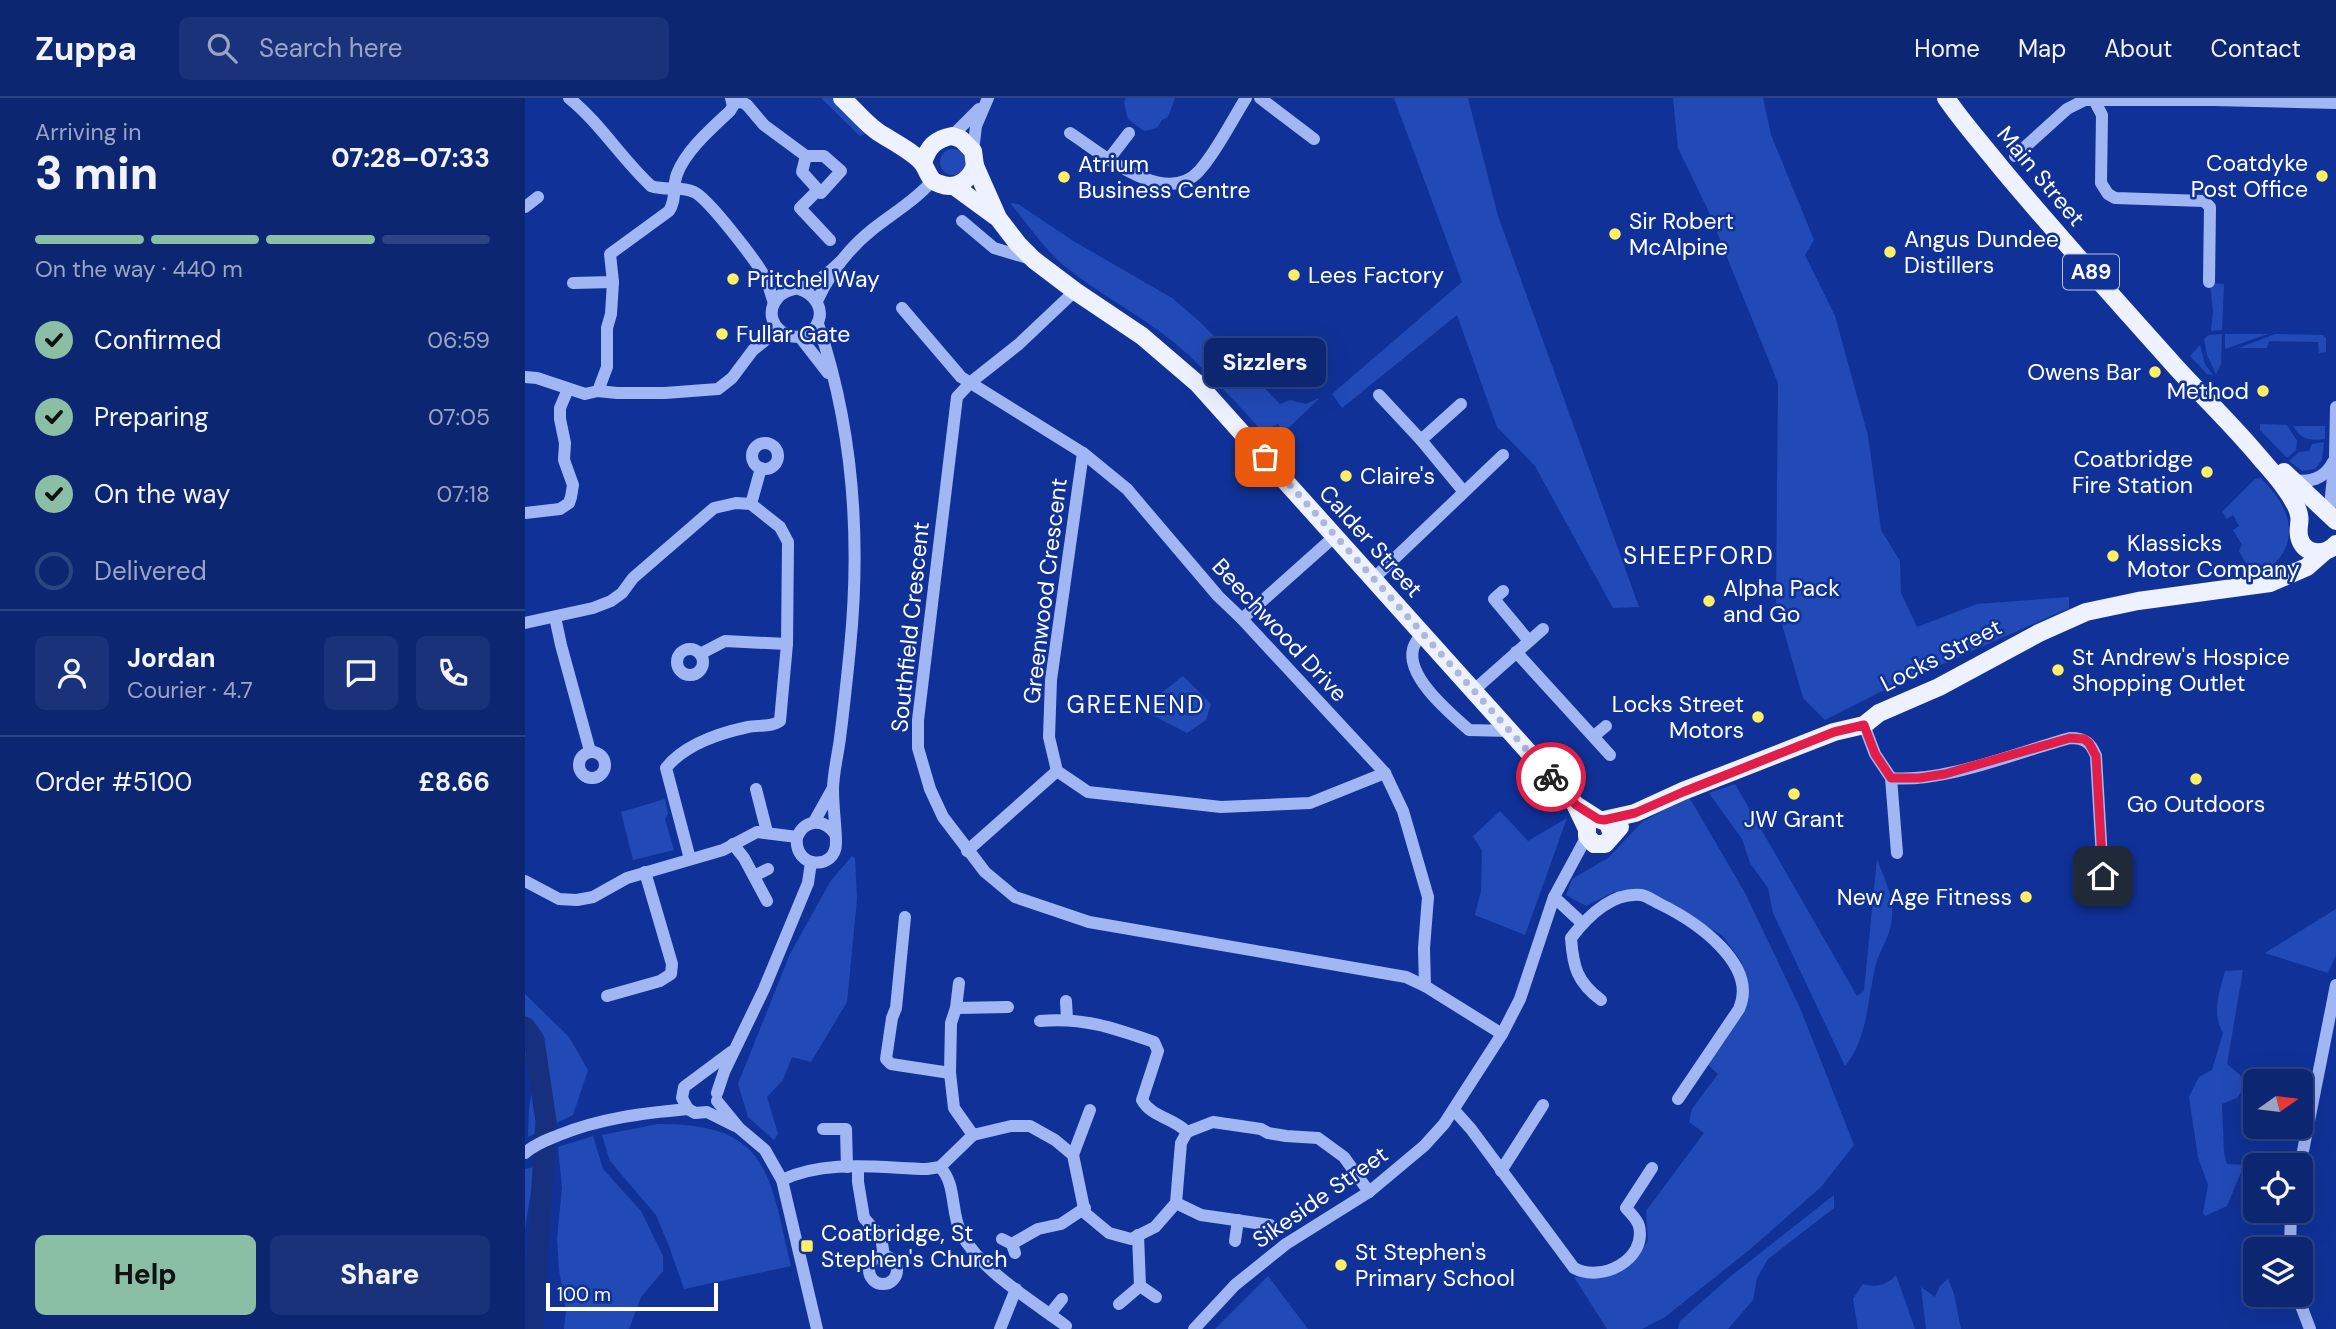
<!DOCTYPE html>
<html lang="en">
<head>
<meta charset="utf-8">
<style>
	body { margin:0; font-family:"DM Sans",sans-serif; background:#1a327a; color:#f1f3f6; height:100vh; display:flex; flex-direction:column; font-size:26px; white-space:nowrap }
	* { box-sizing:border-box; margin:0 }
	p { font-size:23px; color:#9aa5c4 }
	.icon { flex:none; width:38px; height:38px; fill:none; stroke:currentColor; stroke-width:2; stroke-linecap:round; stroke-linejoin:round }
	.map { position:relative; flex:1; overflow:hidden }
	.sheet { display:flex; flex-direction:column; background:#0c2672; width:525px }
	.sheet>* { flex:none }
	.needle { width:46px; rotate:76deg }
	.controls { position:absolute; left:1718px; top:971px; display:grid; gap:14px }
	.controls a { display:grid; place-items:center; width:70px; height:70px; border-radius:10px; background:#0c2672; box-shadow:0 7px 28px #0002,0 0 0 2px #2c4384; font-size:35px }
	.scale { position:absolute; left:21px; bottom:18px; width:172px; box-sizing:border-box; padding-left:7px; border:4px solid #fff; border-top:0; font-size:19px; line-height:24px; white-space:nowrap; color:#fff; -webkit-text-stroke:5px #103298; paint-order:stroke }
	.pin { position:absolute; display:grid; place-items:center; width:60px; height:60px; color:#fff; margin:-30px; border-radius:14px; box-shadow:0 4px 10px #0006 }
	.courier { position:absolute; display:grid; place-items:center; width:70px; height:70px; margin:-35px; border:5px solid #e11d48; border-radius:50%; background:#fff; color:#222; box-shadow:0 2px 9px #0007 }
	.bubble { position:absolute; height:49px; border-radius:10px; background:#0c2672; box-shadow:0 7px 28px #0002,0 0 0 2px #2c4384; font-size:23px; font-weight:800; line-height:49px; text-align:center }
	.head em { font-style:normal; font-weight:800 }
	.head div { display:flex; flex-direction:column-reverse }
	.head { display:flex; align-items:center; justify-content:space-between; height:119px; padding:0 35px }
	h1 { font-size:46px; font-weight:800; line-height:52px }
	.bar { display:grid; grid-template-columns:repeat(4,1fr); gap:10px 7px; align-content:center; height:84px; padding:0 35px }
	.bar i { height:9px; border-radius:5px; background:#2c4384 }
	.bar .current { background:#8abfa5 }
	.bar p { grid-column:span 4 }
	.line { display:flex; align-items:center; gap:18px; padding:0 35px; border-top:2px solid #2c4384 }
	.line div { flex:1 }
	.round { display:grid; place-items:center; flex:none; width:74px; height:74px; border-radius:10px; background:#1a327a }
	ol { padding:0 35px; list-style:none }
	li { display:flex; align-items:center; gap:21px; height:77px }
	li p { margin-inline-start:auto }
	li .icon { padding:7px; border-radius:50%; background:#8abfa5; color:#111; stroke-width:4 }
	li:last-child { color:#9aa5c4 }
	li i { width:38px; height:38px; border:4px solid #2c4384; border-radius:50% }
	.action { display:flex; gap:14px; margin-top:auto; padding:14px 35px }
	.action a { flex:1; height:80px; border-radius:10px; background:#8abfa5; color:#111; font-size:28px; font-weight:800; line-height:80px; text-align:center }
	.action a+a { background:#1a327a; color:#f1f3f6 }
	header { display:flex; align-items:center; gap:42px; box-sizing:border-box; height:98px; padding:0 35px; background:#0c2672; border-bottom:2px solid #2c4384 }
	header strong { font-size:33px }
	nav { display:flex; gap:38px; margin-inline-start:auto; font-size:24px }
	.search { width:490px; height:63px; background:#1a327a; display:flex; align-items:center; gap:18px; box-sizing:border-box; padding:0 24px; border-radius:10px; color:#9aa5c4; font-size:26px }
	main { display:flex; flex:1; min-height:0 }
	.map>svg:first-child { display:block }
	.green { fill:#224ab7 }
	.lines { fill:none; stroke-linecap:round; stroke-linejoin:round }
	.river { stroke:#16307f; stroke-width:21 }
	.minor { stroke:#a1b7f4; stroke-width:12 }
	.major { stroke:#eef1ff; stroke-width:18 }
	.done { stroke:#abb7db; stroke-width:7; stroke-dasharray:0 12.6 }
	.route { stroke:#e11d48; stroke-width:9 }
	.poi-dot { fill:#ffef64; stroke:#103298; stroke-width:2.5 }
	.labels { text-anchor:middle; dominant-baseline:central; stroke-width:5; stroke-linejoin:round; paint-order:stroke }
	.shield { fill:#103298; stroke:#b7c2e0; stroke-width:2 }
	.shield-label { font-size:21px; font-weight:bold; fill:#fff }
	.poi-label { font-size:23px; fill:#fff; stroke:#103298; text-anchor:start }
	.street-label { font-size:23px; fill:#fff; stroke:#103298 }
	.neighbourhood-label { font-size:24px; letter-spacing:2px; fill:#fff; stroke:#103298 }
</style>
</head>
<body>
<header>
<strong>Zuppa</strong>
<div class="search"><svg class="icon" aria-label="search" viewBox="0 0 24 24"><circle cx="10" cy="10" r="6"/><path d="M15 15l6 6"/></svg>Search here</div>
<nav><a>Home</a><a>Map</a><a>About</a><a>Contact</a></nav>
</header>
<main>
<section class="sheet">
<div class="head"><div><h1>3 min</h1><p>Arriving in</p></div><em>07:28–07:33</em></div>
<div class="bar"><i class="current"></i><i class="current"></i><i class="current"></i><i></i><p>On the way · 440 m</p></div>
<ol>
<li><svg class="icon" aria-label="check" viewBox="0 0 24 24"><path d="M5 12l5 5 9-10"/></svg>Confirmed<p>06:59</p></li>
<li><svg class="icon" aria-label="check" viewBox="0 0 24 24"><path d="M5 12l5 5 9-10"/></svg>Preparing<p>07:05</p></li>
<li><svg class="icon" aria-label="check" viewBox="0 0 24 24"><path d="M5 12l5 5 9-10"/></svg>On the way<p>07:18</p></li>
<li><i></i>Delivered</li>
</ol>
<div class="line" style="height:126px"><a class="round"><svg class="icon" aria-label="person" viewBox="0 0 24 24"><circle cx="12" cy="8" r="4"/><path d="M4 21q1-7 8-7t8 7"/></svg></a><div><b>Jordan</b><p>Courier · 4.7</p></div><a class="round"><svg class="icon" aria-label="chat" viewBox="0 0 24 24"><path d="M4 5h16v11H9l-5 4z"/></svg></a><a class="round"><svg class="icon" aria-label="phone" viewBox="0 0 24 24"><path d="M5 4h4l2 5-3 2q2 4 5 5l2-3 5 2v4C11 20 4 13 5 4z"/></svg></a></div>
<div class="line" style="height:91px"><div>Order #5100</div><b>£8.66</b></div>
<div class="action"><a>Help</a><a>Share</a></div>
</section>
<div class="map">
<svg width="1811" height="1231" viewBox="0 0 1811 1231">
	<rect width="100%" height="100%" fill="#103298"/>
	<g class="green">
		<polygon points="296,0 309,0 343,35 335,38"/>
		<polygon points="601,0 650,0 643,19 637,22 632,30 619,33 603,21 599,5"/>
		<polygon points="869,0 943,0 973,118 1114,509 1088,510 1010,368 972,329 932,217 817,310 807,296 937,184"/>
		<polygon points="1148,0 1238,0 1246,37 1289,142 1280,157 1310,218 1343,338 1356,432 1375,463 1376,495 1392,529 1452,506 1544,499 1544,510 1357,593 1300,622 1278,600 1251,505 1253,285 1183,112 1153,50"/>
		<circle cx="428" cy="64" r="13"/>
		<path d="M485 105 493 106 550 144 647 200 675 224 755 306 765 302 780 306 795 300 759 334 753 326 737 333C710 303 682 273 651 246 615 216 573 196 537 166 518 149 502 125 485 105Z"/>
		<polygon points="1685,185 1699,186 1697,232 1686,233 1688,214"/>
		<polygon points="1697,236 1696,266 1691,276 1682,257 1679,241 1684,237"/>
		<polygon points="1700,236 1743,236 1700,251"/>
		<polygon points="1750,236 1798,237 1801,240 1801,254 1794,255 1793,244 1744,243 1742,250 1714,250"/>
		<polygon points="1675,247 1680,266 1688,277 1682,276 1665,258"/>
		<polygon points="1735,326 1762,327 1772,343 1771,352 1762,360 1735,332"/>
		<path d="M1768 328H1800V341C1783 343 1776 341 1768 328Z"/>
		<polygon points="1799,344 1797,362 1790,371 1777,373 1764,363 1774,354 1784,353 1787,346"/>
		<path d="M1736 380C1742 387 1749 394 1754 402 1774 432 1763 468 1727 476L1714 453 1717 447 1708 432 1714 428 1708 417 1702 421 1697 414 1730 381Z"/>
		<polygon points="658,578 686,606 681,622 662,635 616,611"/>
		<path d="M1210 686 1332 898 1339 893 1352 761C1357 775 1366 793 1367 808 1369 837 1356 846 1350 870 1342 903 1343 940 1320 968L1248 815 1243 790 1225 765 1217 741 1184 695Z"/>
		<polygon points="1164,699 1220,795 1275,910 1329,1047 1296,1089 1223,1153 1140,1219 1117,1231 1082,1231 1049,1179 1072,1180 1103,1170 1123,1143 1121,1113 1179,1035 1164,1024 1167,1011 1193,976 1182,966 1224,896 1216,863 1197,837 1123,794 1089,794 1061,808 1041,797 1047,781 1083,760 1117,724"/>
		<polygon points="140,701 143,715 140,721 149,752 108,762 96,714"/>
		<polygon points="975,713 1003,743 1042,720 1000,837 950,817 956,793 957,753 948,738"/>
		<polygon points="327,758 330,760 332,801 322,904 286,964 267,959 258,982 242,999 253,1036 249,1042 223,1019 213,986 265,856 305,784"/>
		<polygon points="1811,811 1811,857 1803,875 1740,855"/>
		<path d="M1718 872 1702 966 1715 977 1720 988 1712 1000 1697 1006 1699 1055 1702 1066 1719 1067 1702 1108 1680 1118 1678 1115 1683 1087 1673 1059 1664 999 1674 979 1687 972 1698 935C1686 914 1695 894 1700 873Z"/>
		<polygon points="0,896 44,939 63,972 48,1017 3,1039 4,1010 9,984 0,956"/>
		<path d="M133 1026C245 1025 244 1077 266 1168L159 1191 144 1148 131 1117 85 1063 77 1037Z"/>
		<polygon points="68,1038 78,1071 116,1113 138,1158 138,1173 116,1199 104,1231 39,1231 41,1212 34,1172 32,1141 37,1090 33,1049"/>
		<polygon points="10,1069 0,1130 0,1071"/>
		<polygon points="1309,1097 1309,1110 1243,1161 1232,1180 1228,1202 1203,1231 1153,1231 1155,1223 1206,1178"/>
		<path d="M1371 1177 1390 1231H1333L1328 1201 1338 1186C1352 1190 1362 1187 1371 1177Z"/>
		<polygon points="743,1178 783,1231 690,1231"/>
		<polygon points="1423,1181 1429,1196 1436,1231 1401,1231 1396,1189 1410,1199 1415,1188"/>
	</g>
	<g class="lines">
		<polyline class="river" points="0,929 9,942 21,1023 8,1231"/>
		<g class="minor">
			<path d="M44 0C75 25 96 60 126 88 140 93 155 88 169 94 183 100 231 163 240 179 244 187 246 197 249 205"/>
			<polyline points="735,0 789,41"/>
			<polyline points="1568,0 1577,17 1576,85 1583,96 1590,100 1679,103 1685,109 1684,184"/>
			<polyline points="208,5 217,4 222,7 239,27 281,58"/>
			<path d="M545 35C575 54 640 111 674 73 691 55 707 22 721 0"/>
			<polyline points="427,38 454,11"/>
			<polyline points="448,53 451,28 463,0"/>
			<polygon points="281,58 299,58 316,73 296,95 277,74"/>
			<polyline points="1490,58 1542,11 1560,2 1689,2 1811,5"/>
			<polyline points="584,61 604,35"/>
			<polyline points="293,92 275,110 305,142"/>
			<polyline points="0,109 13,99"/>
			<polyline points="437,123 469,150 506,161"/>
			<path d="M48 185 88 184 85 156 144 113C152 101 147 89 152 76 161 52 187 30 205 13L208 8 206 0"/>
			<path d="M274 191C290 196 301 212 291 228 273 255 232 226 252 201 260 190 274 192 286 186 297 181 307 172 316 163"/>
			<polyline points="550,193 494,246 446,284 432,299 393,622 393,650 405,691 418,719 460,774 490,799 564,824 881,879 900,888 977,936"/>
			<path d="M292 203C305 175 324 150 348 131 368 115 391 102 407 83"/>
			<polyline points="377,210 436,279 558,355 602,391 693,498 717,521 860,675 878,713 903,799 899,850 900,888"/>
			<path d="M293 226C329 332 336 439 325 550 322 580 319 610 315 640 313 657 308 675 308 692 308 710 311 728 311 745 311 773 268 771 272 739 280 721 299 720 310 736"/>
			<polyline points="275,239 303,275"/>
			<polyline points="0,279 12,280 60,296 73,293 92,295 140,295 193,291 207,280 228,252 253,232"/>
			<polyline points="73,293 82,269 82,230 86,216 88,184"/>
			<polyline points="854,297 896,342"/>
			<polyline points="936,306 896,342 939,394"/>
			<circle cx="240" cy="358" r="13"/>
			<polyline points="558,355 526,582 524,639 532,673 563,694 696,709 785,705 860,675"/>
			<path d="M1768 382C1786 385 1800 380 1808 364"/>
			<polyline points="226,406 236,370"/>
			<polyline points="0,415 35,411 44,405 46,399 48,387 39,362 40,345 35,321 35,310 43,291"/>
			<polyline points="1804,417 1810,360 1811,309"/>
			<polyline points="848,481 978,357"/>
			<polyline points="978,493 969,501 1004,543"/>
			<polyline points="30,519 36,547 65,653"/>
			<polyline points="717,521 810,438"/>
			<path d="M0 525 68 510 86 503 97 495 108 480 189 410 211 405 226 406 255 429 263 444 262 546 255 623C247 629 233 627 223 629 195 635 159 647 141 670L165 761"/>
			<path d="M896 536C894 540 889 546 888 551 881 579 925 615 944 632L985 633"/>
			<circle cx="165" cy="564" r="13"/>
			<polyline points="991,554 1085,657"/>
			<polyline points="175,556 200,543 262,546"/>
			<polyline points="948,593 1018,531"/>
			<polyline points="1339,627 1350,656 1366,680 1372,755"/>
			<polyline points="1069,638 1081,628"/>
			<circle cx="67" cy="667" r="13"/>
			<path d="M1366 680C1419 685 1493 654 1545 640 1560 640 1566 645 1571 658L1578 778"/>
			<polyline points="231,691 242,734"/>
			<polyline points="289,724 308,690"/>
			<polyline points="208,746 219,760 242,803"/>
			<polyline points="442,753 532,673"/>
			<polyline points="229,778 243,771"/>
			<polyline points="0,783 34,801 52,802 68,799 102,780 198,752 232,734 272,739"/>
			<polyline points="1029,799 1057,825"/>
			<polyline points="380,819 371,910 367,920 361,961 366,966 425,975"/>
			<polyline points="82,898 135,883 146,876 147,866 120,774"/>
			<path d="M1076 902C1052 884 1048 869 1046 840 1062 819 1087 794 1116 797 1122 798 1129 803 1135 806 1170 823 1234 866 1214 911L1153 1001"/>
			<polyline points="541,903 542,921"/>
			<polyline points="431,910 483,909"/>
			<path d="M515 923C558 919 589 930 629 944L633 953 617 1002C626 1019 649 1020 662 1034"/>
			<polyline points="192,995 199,974 239,891 283,785 286,764"/>
			<polyline points="192,1003 214,1030 240,1052 257,1082 292,1231"/>
			<polyline points="163,1011 157,1000 159,989 206,954"/>
			<path d="M929 1012 946 1031 1049 1170C1076 1185 1122 1162 1114 1128 1112 1121 1106 1116 1101 1110L1127 1070"/>
			<polyline points="298,1031 321,1031 322,1069"/>
			<polyline points="662,1034 688,1024 736,1031 743,1035 761,1038 793,1040 819,1059 844,1094"/>
			<polyline points="448,1037 486,1028 505,1028 530,1042 548,1057 560,1115 584,1135 606,1141 630,1129 651,1105 656,1045 662,1034"/>
			<path d="M0 1055C10 1046 22 1042 34 1037 76 1020 119 1015 163 1011L170 1015 182 1014 210 1028"/>
			<polyline points="548,1057 565,1012"/>
			<polyline points="1775,1068 1811,887"/>
			<polyline points="333,1069 333,1084 339,1120 356,1139 359,1158"/>
			<path d="M415 1069C432 1087 425 1113 436 1135 456 1173 506 1202 541 1228"/>
			<polyline points="976,1073 1018,1007"/>
			<path d="M257 1082C301 1061 355 1070 402 1071L415 1069 448 1037 429 1010 425 975 426 925 431 910 434 885"/>
			<polyline points="651,1105 676,1117 745,1127"/>
			<polyline points="477,1141 487,1146 490,1155"/>
			<polyline points="710,1143 713,1122"/>
			<polyline points="487,1146 513,1131 536,1126 560,1110"/>
			<polyline points="1765,1152 1766,1113"/>
			<circle cx="358" cy="1172" r="14"/>
			<polyline points="615,1188 631,1199"/>
			<polyline points="1772,1197 1785,1231"/>
			<polyline points="594,1206 615,1188 613,1137"/>
			<polyline points="525,1216 537,1201"/>
			<polyline points="475,1231 491,1191"/>
			<polyline points="669,1231 710,1187 761,1146 844,1094 899,1048 919,1026 977,936 995,901 1029,799 1062,738"/>
		</g>
		<g class="major">
			<path d="M317 0C329 11 340 25 353 34 365 42 391 55 398 66 404 75 404 83 415 86 431 92 444 83 450 68"/>
			<path d="M1421 0C1438 25 1458 47 1477 71 1533 138 1591 202 1649 267 1678 299 1709 328 1736 361 1749 376 1762 390 1771 408 1778 423 1772 426 1774 438 1778 458 1800 458 1811 446"/>
			<path d="M398 65C403 49 410 41 427 38L436 41 448 53 450 68 473 120 493 146 509 162 550 193 617 238 673 286 1051 707 1073 721 1083 725 1087 737"/>
			<polyline points="429,88 470,118"/>
			<polyline points="1759,374 1811,423"/>
			<polyline points="1051,708 1062,731 1062,738 1069,746 1080,746 1095,729"/>
			<polyline points="1079,722 1110,715 1158,693 1309,634 1339,627 1354,615 1414,589 1514,535 1561,514 1613,503 1745,485 1782,469 1799,454"/>
		</g>
	</g>
	<g class="lines">
		<polyline class="done" points="740,359 1026,679"/>
		<polyline class="route" points="1026,679 1051,707 1073,721 1079,722 1110,715 1158,694 1309,634 1339,627 1350,656 1366,680 1394,680 1420,676 1545,640 1559,641 1564,645 1571,658 1578,778"/>
	</g>
	<g class="poi-dot">
		<circle cx="1797" cy="78" r="7"/>
		<circle cx="539" cy="79" r="7"/>
		<circle cx="1090" cy="136" r="7"/>
		<circle cx="1365" cy="154" r="7"/>
		<circle cx="769" cy="177" r="7"/>
		<circle cx="208" cy="181" r="7"/>
		<circle cx="197" cy="236" r="7"/>
		<circle cx="1630" cy="274" r="7"/>
		<circle cx="1738" cy="293" r="7"/>
		<circle cx="1682" cy="374" r="7"/>
		<circle cx="821" cy="378" r="7"/>
		<circle cx="1588" cy="458" r="7"/>
		<circle cx="1184" cy="503" r="7"/>
		<circle cx="1533" cy="572" r="7"/>
		<circle cx="1233" cy="619" r="7"/>
		<circle cx="1671" cy="681" r="7"/>
		<circle cx="1269" cy="696" r="7"/>
		<circle cx="1501" cy="799" r="7"/>
		<rect x="275" y="1141" width="14" height="14" rx="3.5"/>
		<circle cx="816" cy="1167" r="7"/>
	</g>
	<g class="labels">
		<rect class="shield" x="1538" y="156.5" width="56" height="35" rx="5"/>
		<g class="shield-label">
			<text x="1566" y="174">A89</text>
		</g>
		<g class="poi-label">
			<text x="1783" y="65" text-anchor="end">Coatdyke<tspan x="1783" dy="26">Post Office</tspan></text>
			<text x="553" y="66">Atrium<tspan x="553" dy="26">Business Centre</tspan></text>
			<text x="1104" y="123">Sir Robert<tspan x="1104" dy="26">McAlpine</tspan></text>
			<text x="1379" y="141">Angus Dundee<tspan x="1379" dy="26">Distillers</tspan></text>
			<text x="783" y="177">Lees Factory</text>
			<text x="222" y="181">Pritchel Way</text>
			<text x="211" y="236">Fullar Gate</text>
			<text x="1616" y="274" text-anchor="end">Owens Bar</text>
			<text x="1724" y="293" text-anchor="end">Method</text>
			<text x="1668" y="361" text-anchor="end">Coatbridge<tspan x="1668" dy="26">Fire Station</tspan></text>
			<text x="835" y="378">Claire's</text>
			<text x="1602" y="445">Klassicks<tspan x="1602" dy="26">Motor Company</tspan></text>
			<text x="1198" y="490">Alpha Pack<tspan x="1198" dy="26">and Go</tspan></text>
			<text x="1547" y="559">St Andrew's Hospice<tspan x="1547" dy="26">Shopping Outlet</tspan></text>
			<text x="1219" y="606" text-anchor="end">Locks Street<tspan x="1219" dy="26">Motors</tspan></text>
			<text x="1671" y="706" text-anchor="middle">Go Outdoors</text>
			<text x="1269" y="721" text-anchor="middle">JW Grant</text>
			<text x="1487" y="799" text-anchor="end">New Age Fitness</text>
			<text x="296" y="1135">Coatbridge, St<tspan x="296" dy="26">Stephen's Church</tspan></text>
			<text x="830" y="1154">St Stephen's<tspan x="830" dy="26">Primary School</tspan></text>
		</g>
		<g class="street-label">
			<text transform="translate(1516 78) rotate(50)">Main Street</text>
			<text transform="translate(846 443) rotate(48)">Calder Street</text>
			<text transform="translate(520 493) rotate(-83)">Greenwood Crescent</text>
			<text transform="translate(385 529) rotate(-84)">Southfield Crescent</text>
			<text transform="translate(755 532) rotate(47)">Beechwood Drive</text>
			<text transform="translate(1416 557) rotate(-27)">Locks Street</text>
			<text transform="translate(795 1099) rotate(-35)">Sikeside Street</text>
		</g>
		<g class="neighbourhood-label">
			<text x="1174" y="457">SHEEPFORD</text>
			<text x="611" y="606">GREENEND</text>
		</g>
	</g>
</svg>
<div class="controls">
<a><svg class="needle" viewBox="-14 -14 28 28"><path d="M0-13l5 13h-10z" fill="#e53935"/><path d="M0 13l5-13h-10z" fill="#9aa5c4"/></svg></a>
<a><svg class="icon" aria-label="locate" viewBox="0 0 24 24"><circle cx="12" cy="12" r="6"/><path d="M12 2v4M12 18v4M2 12h4M18 12h4"/></svg></a>
<a><svg class="icon" aria-label="layers" viewBox="0 0 24 24"><path d="M12 4l9 5-9 5-9-5zM3 14l9 5 9-5"/></svg></a>
</div>
<div class="scale">100 m</div>
<div class="pin" style="left:740px;top:359px;background:#ea580c"><svg class="icon" aria-label="bag" viewBox="0 0 24 24"><path d="M5 8h14l-1 12H6zM9 8a3 3 0 0 1 6 0"/></svg></div>
<div class="pin" style="left:1578px;top:778px;background:#1f2937"><svg class="icon" aria-label="home" viewBox="0 0 24 24"><path d="M3 11l9-7 9 7M6 9v11h12V9"/></svg></div>
<div class="courier" style="left:1026px;top:679px"><svg class="icon" aria-label="bike" viewBox="0 0 24 24"><circle cx="6" cy="16" r="4"/><circle cx="18" cy="16" r="4"/><path d="M6 16l4-8h5l3 8M10 8l3 8H6M13 5h3"/></svg></div>
<div class="bubble" style="left:679px;top:240px;width:122px">Sizzlers</div>
</div>
</main>
</body>
</html>
